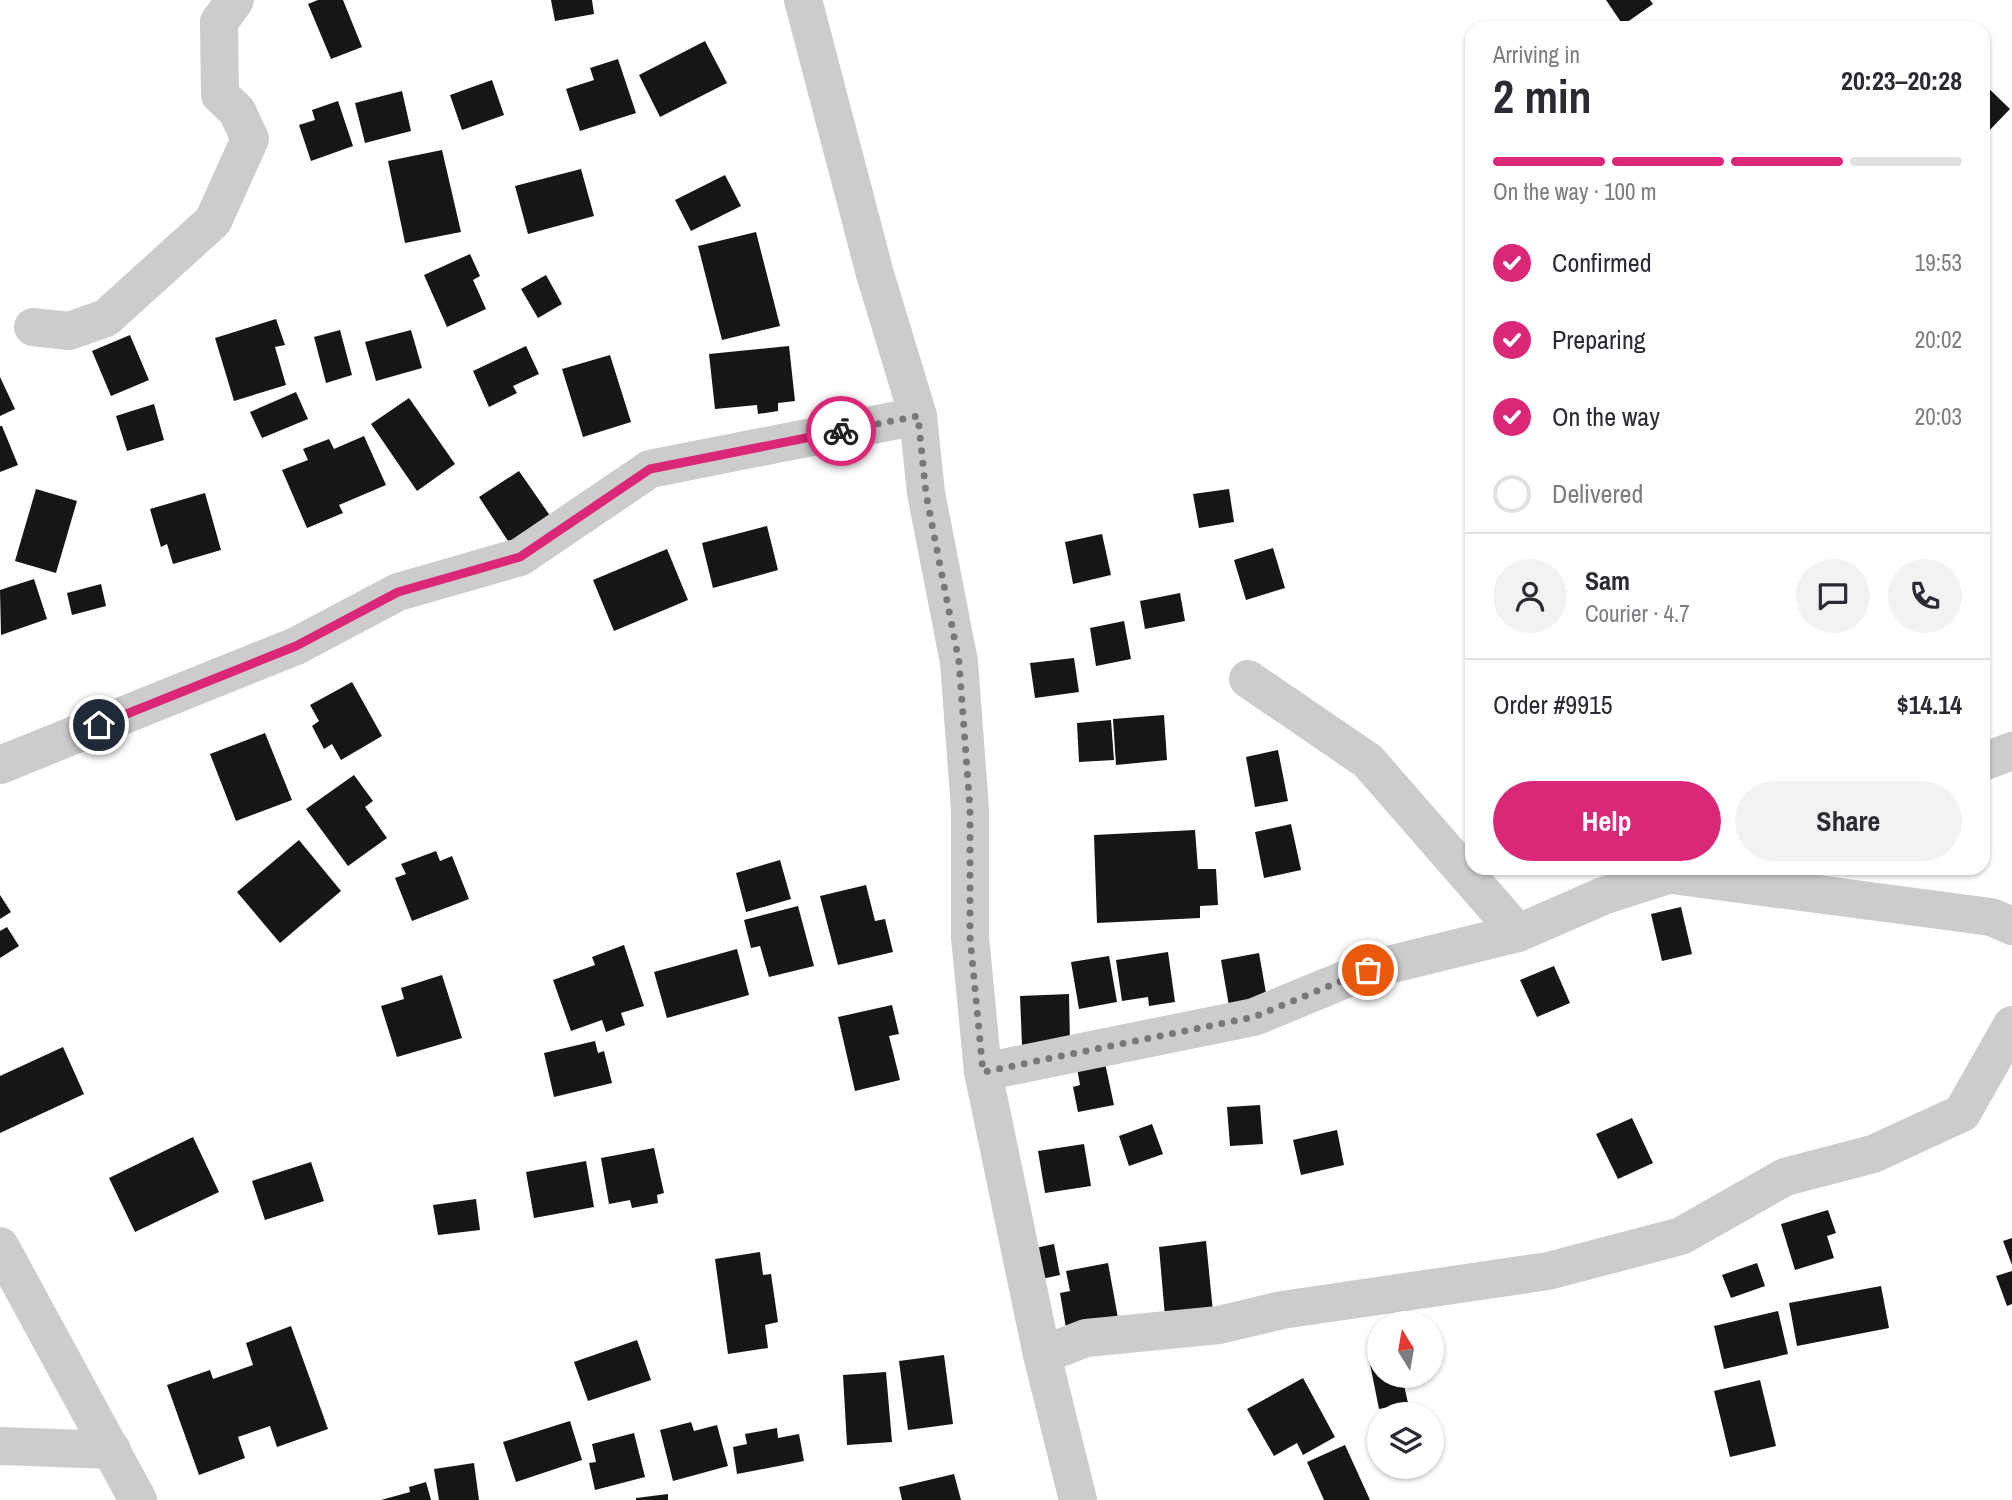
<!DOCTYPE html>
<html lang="en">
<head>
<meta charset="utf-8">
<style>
	body { margin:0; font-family:"Archivo Narrow",sans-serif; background:#f2f2f3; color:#2b2b33; height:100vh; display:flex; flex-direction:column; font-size:26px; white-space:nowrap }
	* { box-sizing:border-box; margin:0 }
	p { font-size:23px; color:#7c7c81 }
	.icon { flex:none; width:38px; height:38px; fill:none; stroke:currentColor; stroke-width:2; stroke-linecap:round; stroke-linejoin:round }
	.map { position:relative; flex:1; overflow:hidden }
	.panel { position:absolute; left:1465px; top:21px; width:525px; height:854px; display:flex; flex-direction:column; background:#fff; border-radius:21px; box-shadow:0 2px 5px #0004 }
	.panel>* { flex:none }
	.needle { width:46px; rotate:349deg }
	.controls { position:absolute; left:1367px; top:1311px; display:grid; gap:14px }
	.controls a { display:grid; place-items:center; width:77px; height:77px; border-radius:50%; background:#fff; box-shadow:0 2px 5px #0004; font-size:35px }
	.pin { position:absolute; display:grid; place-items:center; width:60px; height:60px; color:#fff; margin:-30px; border:4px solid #fff; border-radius:50%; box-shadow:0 2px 7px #0007 }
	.courier { position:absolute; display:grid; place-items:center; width:70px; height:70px; margin:-35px; border:5px solid #db2777; border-radius:50%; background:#fff; color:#222; box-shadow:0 2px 9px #0007 }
	.head em { font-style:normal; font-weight:700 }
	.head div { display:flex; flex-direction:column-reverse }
	.head { display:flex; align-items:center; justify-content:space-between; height:119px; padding:0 28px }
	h1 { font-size:46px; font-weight:700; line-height:52px }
	.bar { display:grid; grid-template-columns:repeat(4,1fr); gap:10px 7px; align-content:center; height:84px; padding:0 28px }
	.bar i { height:9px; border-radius:5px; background:#e1e1e2 }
	.bar .current { background:#db2777 }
	.bar p { grid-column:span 4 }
	.line { display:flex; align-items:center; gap:18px; padding:0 28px; border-top:2px solid #e1e1e2 }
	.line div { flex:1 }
	.round { display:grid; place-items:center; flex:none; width:74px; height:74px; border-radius:37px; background:#f2f2f3 }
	ol { padding:0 28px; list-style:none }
	li { display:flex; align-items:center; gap:21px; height:77px }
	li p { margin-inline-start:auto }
	li .icon { padding:7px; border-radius:50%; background:#db2777; color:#fff; stroke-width:4 }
	li:last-child { color:#7c7c81 }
	li i { width:38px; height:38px; border:4px solid #e1e1e2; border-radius:50% }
	.cta { display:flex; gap:14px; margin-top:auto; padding:14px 28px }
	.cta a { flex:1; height:80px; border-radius:42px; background:#db2777; color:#fff; font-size:28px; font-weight:700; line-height:80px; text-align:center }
	.cta a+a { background:#f2f2f3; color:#2b2b33 }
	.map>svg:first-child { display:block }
	.building { fill:#161616 }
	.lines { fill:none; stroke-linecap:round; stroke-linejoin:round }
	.street { stroke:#ccc; stroke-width:38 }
	.done { stroke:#787878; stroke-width:7; stroke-dasharray:0 12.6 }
	.route { stroke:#db2777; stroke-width:9 }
</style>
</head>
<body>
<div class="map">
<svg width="2012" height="1500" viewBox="0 0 2012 1500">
	<rect width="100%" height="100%" fill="#fff"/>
	<g class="building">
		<polygon points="318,0 343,0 362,47 331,59 308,4"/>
		<polygon points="551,0 592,0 594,14 555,21"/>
		<polygon points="1606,0 1650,0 1653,4 1623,25"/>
		<polygon points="705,41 727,83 660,117 639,75"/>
		<polygon points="618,59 636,113 580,131 566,89 594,80 590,68"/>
		<polygon points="492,80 504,115 462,130 450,95"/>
		<polygon points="1983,83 2010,109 1983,137"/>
		<polygon points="402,91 411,131 365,143 355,103"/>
		<polygon points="338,101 353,146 311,161 299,125 315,120 312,110"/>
		<polygon points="442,150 461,232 405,243 388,161"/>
		<polygon points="581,169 594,216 528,234 515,186"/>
		<polygon points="725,175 741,206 691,231 675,200"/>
		<polygon points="756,232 780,326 722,340 698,246"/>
		<polygon points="470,254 480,276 473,280 486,309 447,327 424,275"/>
		<polygon points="546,275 562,304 538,318 521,289"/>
		<polygon points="276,319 285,345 275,347 286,385 234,401 215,338"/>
		<polygon points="340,330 352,375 326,383 314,337"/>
		<polygon points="411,330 422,368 376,381 365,342"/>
		<polygon points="130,335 149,380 111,396 92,351"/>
		<polygon points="526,346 539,374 513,386 517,393 489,407 473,371"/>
		<polygon points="789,346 795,401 778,403 778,411 758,414 757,405 715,409 709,354"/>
		<polygon points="610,355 631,422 583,437 562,369"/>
		<polygon points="0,377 15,409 0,416"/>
		<polygon points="296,392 308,419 262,438 250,412"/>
		<polygon points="409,398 455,464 417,491 371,424"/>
		<polygon points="154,404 164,440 127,451 116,416"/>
		<polygon points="0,426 2,426 18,465 0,472"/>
		<polygon points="364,436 386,485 339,505 343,513 307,528 282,470 308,460 303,449 329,439 334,449"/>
		<polygon points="519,471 553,520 512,547 479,497"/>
		<polygon points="36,489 77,501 56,573 15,561"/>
		<polygon points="1229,489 1234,522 1199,528 1193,494"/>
		<polygon points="205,493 221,550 173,564 167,544 161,547 150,509"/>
		<polygon points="767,526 778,570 713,588 702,543"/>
		<polygon points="1102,534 1111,575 1073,584 1065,542"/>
		<polygon points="1273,548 1285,588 1246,600 1234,560"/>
		<polygon points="667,549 688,600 614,631 593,580"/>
		<polygon points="34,579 47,619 1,635 0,590"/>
		<polygon points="101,584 106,606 72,615 67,593"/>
		<polygon points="1180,593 1185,621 1145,629 1140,601"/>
		<polygon points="1124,621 1131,659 1096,666 1090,628"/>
		<polygon points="1074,658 1079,692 1035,698 1030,663"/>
		<polygon points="352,682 382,736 341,760 332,744 324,749 312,726 319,721 310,705"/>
		<polygon points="1164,715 1167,760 1116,765 1113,719"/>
		<polygon points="1111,720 1114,760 1079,762 1077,723"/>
		<polygon points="265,733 292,800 236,821 210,754"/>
		<polygon points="1278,750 1288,801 1255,807 1246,757"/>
		<polygon points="354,775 373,801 365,807 387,838 348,866 306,809"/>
		<polygon points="1291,824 1301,870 1264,878 1255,832"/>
		<polygon points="1195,830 1198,869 1216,869 1218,905 1200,906 1200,918 1097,923 1094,835"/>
		<polygon points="299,840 341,891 280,943 237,892"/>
		<polygon points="436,851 440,861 452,856 469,899 412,921 395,878 406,874 401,864"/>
		<polygon points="780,860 791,899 746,912 736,873"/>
		<polygon points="866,885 875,921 885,919 893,952 838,965 820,896"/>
		<polygon points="0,895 11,912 0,919"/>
		<polygon points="798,906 814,966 769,977 760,946 751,948 744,920"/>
		<polygon points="1681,907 1692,954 1662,961 1651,914"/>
		<polygon points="7,927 19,946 0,958 0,931"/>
		<polygon points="624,945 644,1006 621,1013 625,1025 606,1032 602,1020 571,1031 553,980 595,965 592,957"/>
		<polygon points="737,949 749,995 667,1018 654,972"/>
		<polygon points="1168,952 1175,1002 1149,1006 1148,997 1122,1001 1116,960"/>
		<polygon points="1259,953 1267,999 1229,1006 1221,960"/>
		<polygon points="1109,956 1117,1002 1079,1009 1071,962"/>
		<polygon points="1554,966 1570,1003 1537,1017 1520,980"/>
		<polygon points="442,975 462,1038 397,1057 381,1006 404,999 401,988"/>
		<polygon points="1069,994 1070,1043 1022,1045 1020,996"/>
		<polygon points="892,1005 899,1034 889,1036 900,1080 855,1091 838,1017"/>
		<polygon points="595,1041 598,1053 604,1051 612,1083 554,1097 544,1053"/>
		<polygon points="63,1047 84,1094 0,1133 0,1076"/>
		<polygon points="1105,1063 1114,1105 1078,1112 1073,1087 1080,1085 1077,1068"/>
		<polygon points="1260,1105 1263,1144 1230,1146 1227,1107"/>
		<polygon points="1632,1118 1653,1163 1618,1179 1596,1134"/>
		<polygon points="1152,1124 1163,1154 1129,1166 1119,1136"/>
		<polygon points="1337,1130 1344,1165 1301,1175 1293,1140"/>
		<polygon points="193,1137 219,1192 135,1232 109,1178"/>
		<polygon points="1084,1144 1091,1186 1045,1193 1038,1151"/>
		<polygon points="654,1148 664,1193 657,1195 658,1203 632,1208 630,1200 609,1204 601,1158"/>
		<polygon points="586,1161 594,1207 534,1218 526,1172"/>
		<polygon points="311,1162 324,1201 265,1220 252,1181"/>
		<polygon points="476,1199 480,1230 438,1235 433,1205"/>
		<polygon points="1828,1210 1836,1233 1827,1236 1834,1258 1795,1270 1781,1224"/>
		<polygon points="2012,1238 2012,1265 2003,1241"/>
		<polygon points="1206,1241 1213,1312 1165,1317 1159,1247"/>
		<polygon points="1054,1244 1060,1275 1037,1280 1031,1249"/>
		<polygon points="760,1252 763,1275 771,1274 778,1322 765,1325 768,1348 728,1354 715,1259"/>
		<polygon points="1108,1263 1118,1318 1066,1328 1060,1293 1070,1291 1066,1271"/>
		<polygon points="1757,1263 1765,1286 1731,1298 1722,1275"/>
		<polygon points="2012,1271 2012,1304 2007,1306 1996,1276"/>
		<polygon points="1881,1286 1889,1328 1797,1346 1789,1303"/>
		<polygon points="1778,1311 1788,1354 1724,1369 1714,1326"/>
		<polygon points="291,1326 328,1429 277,1447 270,1426 238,1437 245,1458 199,1475 167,1385 210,1370 213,1379 253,1365 246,1343"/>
		<polygon points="637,1340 651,1380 588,1401 574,1362"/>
		<polygon points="1379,1352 1379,1376 1402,1376 1408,1403 1379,1409 1368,1354"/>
		<polygon points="944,1355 953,1424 908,1430 899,1361"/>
		<polygon points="886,1372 892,1442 847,1445 843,1375"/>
		<polygon points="1303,1378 1335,1437 1303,1455 1297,1443 1274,1456 1247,1409"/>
		<polygon points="1760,1380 1776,1446 1730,1457 1714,1391"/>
		<polygon points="570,1421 582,1460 516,1482 503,1442"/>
		<polygon points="691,1422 694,1431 717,1425 728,1466 673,1481 660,1430"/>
		<polygon points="777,1428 778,1438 799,1434 804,1461 737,1474 733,1447 747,1444 745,1434"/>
		<polygon points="634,1433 645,1477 595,1490 589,1463 596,1462 592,1444"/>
		<polygon points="1345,1445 1370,1500 1324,1500 1307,1462"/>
		<polygon points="474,1463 479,1500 439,1500 434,1469"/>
		<polygon points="954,1474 961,1500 902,1500 899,1487"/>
		<polygon points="426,1482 431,1500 381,1500 410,1492 409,1487"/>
		<polygon points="668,1494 668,1500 636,1500 636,1498"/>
	</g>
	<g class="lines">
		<g class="street">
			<polyline points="803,0 875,274 918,416 926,493 959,662 970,809 970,937 983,1072 1042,1355 1078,1500"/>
			<polyline points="33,327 69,331 106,318 213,221 250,139 237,111 220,95 219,22 235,0"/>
			<polyline points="1248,679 1368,761 1518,933"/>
			<polyline points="1983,762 2012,751"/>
			<polyline points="0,765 296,646 398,592 520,557 650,469 918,416"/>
			<polyline points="1672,875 1991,917 2012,926"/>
			<polyline points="983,1072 1254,1017 1368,970 1518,933 1603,896 1690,868"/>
			<polyline points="0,1246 138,1500"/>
			<polyline points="1042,1355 1086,1338 1219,1325 1282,1310 1548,1271 1681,1236 1785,1177 1873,1154 1962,1113 2012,1025"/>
			<polyline points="0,1446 112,1450"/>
		</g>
	</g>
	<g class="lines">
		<polyline class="done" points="841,431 918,416 926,494 959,662 970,809 970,937 983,1072 1254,1017 1368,970"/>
		<polyline class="route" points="99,725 296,646 398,592 520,557 650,469 841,431"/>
	</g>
</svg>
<div class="controls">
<a><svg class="needle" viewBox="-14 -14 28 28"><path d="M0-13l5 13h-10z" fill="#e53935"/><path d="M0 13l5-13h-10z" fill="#7c7c81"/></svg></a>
<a><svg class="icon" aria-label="layers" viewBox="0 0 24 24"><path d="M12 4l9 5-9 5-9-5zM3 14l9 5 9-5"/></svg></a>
</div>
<div class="pin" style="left:1368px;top:970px;background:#ea580c"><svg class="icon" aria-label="bag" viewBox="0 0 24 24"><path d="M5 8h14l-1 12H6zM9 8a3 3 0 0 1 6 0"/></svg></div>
<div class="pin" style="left:99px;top:725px;background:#1f2937"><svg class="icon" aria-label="home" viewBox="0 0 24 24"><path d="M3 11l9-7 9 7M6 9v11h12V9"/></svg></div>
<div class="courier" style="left:841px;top:431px"><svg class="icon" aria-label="bike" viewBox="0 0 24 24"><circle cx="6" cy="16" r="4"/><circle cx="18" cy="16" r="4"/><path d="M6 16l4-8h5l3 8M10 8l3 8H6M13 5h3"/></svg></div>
<section class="panel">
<div class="head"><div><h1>2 min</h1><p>Arriving in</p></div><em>20:23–20:28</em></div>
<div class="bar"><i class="current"></i><i class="current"></i><i class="current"></i><i></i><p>On the way · 100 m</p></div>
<ol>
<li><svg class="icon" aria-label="check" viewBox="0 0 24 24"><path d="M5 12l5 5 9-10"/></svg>Confirmed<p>19:53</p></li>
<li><svg class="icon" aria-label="check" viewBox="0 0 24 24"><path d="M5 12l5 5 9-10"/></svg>Preparing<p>20:02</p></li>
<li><svg class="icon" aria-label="check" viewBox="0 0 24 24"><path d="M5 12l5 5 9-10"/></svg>On the way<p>20:03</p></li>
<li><i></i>Delivered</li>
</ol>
<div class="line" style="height:126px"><a class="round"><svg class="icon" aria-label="person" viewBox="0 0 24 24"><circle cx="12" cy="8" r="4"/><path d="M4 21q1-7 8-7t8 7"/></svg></a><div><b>Sam</b><p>Courier · 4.7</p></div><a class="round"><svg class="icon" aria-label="chat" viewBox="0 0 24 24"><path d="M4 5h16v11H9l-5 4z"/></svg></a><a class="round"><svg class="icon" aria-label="phone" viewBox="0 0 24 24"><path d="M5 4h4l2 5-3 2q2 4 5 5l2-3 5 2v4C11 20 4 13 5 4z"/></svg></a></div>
<div class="line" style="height:91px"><div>Order #9915</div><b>$14.14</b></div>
<div class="cta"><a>Help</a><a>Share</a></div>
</section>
</div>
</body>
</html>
